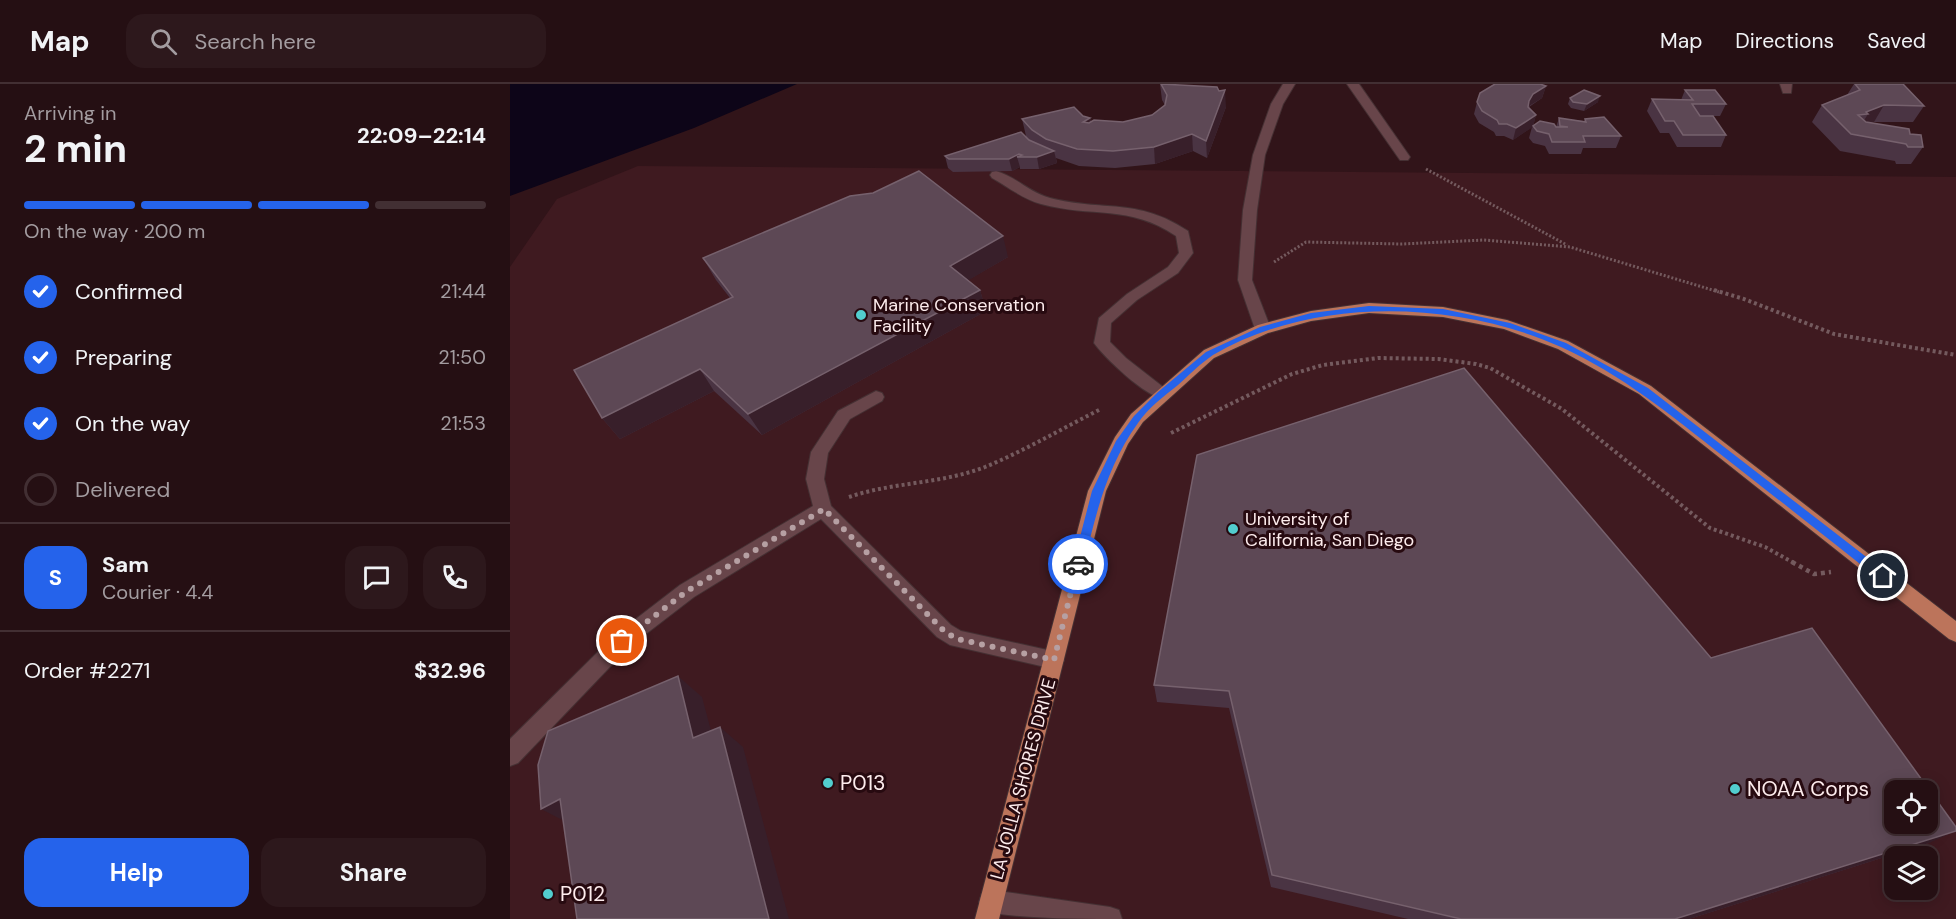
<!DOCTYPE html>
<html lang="en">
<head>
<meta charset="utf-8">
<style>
	body { margin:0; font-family:"DM Sans",sans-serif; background:#2d181c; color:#f1f3f6; height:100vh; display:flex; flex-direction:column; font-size:22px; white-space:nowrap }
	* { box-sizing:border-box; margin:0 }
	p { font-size:20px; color:#a39ca0 }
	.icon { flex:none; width:33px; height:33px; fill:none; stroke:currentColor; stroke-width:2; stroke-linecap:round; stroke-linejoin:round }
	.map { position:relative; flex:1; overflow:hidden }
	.drawer { display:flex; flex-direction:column; background:#250f13; width:510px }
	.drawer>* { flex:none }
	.controls { position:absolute; left:1374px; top:696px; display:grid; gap:12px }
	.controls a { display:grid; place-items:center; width:54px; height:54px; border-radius:12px; background:#250f13; box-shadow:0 3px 15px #0003,0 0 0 2px #422f33; font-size:30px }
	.pin { position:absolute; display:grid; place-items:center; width:51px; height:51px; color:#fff; margin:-26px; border:3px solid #fff; border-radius:50%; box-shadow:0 2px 6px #0007 }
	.courier { position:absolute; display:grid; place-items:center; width:60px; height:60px; margin:-30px; border:4px solid #2563eb; border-radius:50%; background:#fff; color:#222; box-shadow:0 2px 8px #0007 }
	.summary em { font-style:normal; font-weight:700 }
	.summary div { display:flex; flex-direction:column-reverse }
	.summary { display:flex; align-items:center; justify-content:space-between; height:102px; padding:0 24px }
	h1 { font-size:39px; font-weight:700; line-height:45px }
	.bar { display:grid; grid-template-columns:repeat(4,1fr); gap:9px 6px; align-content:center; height:72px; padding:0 24px }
	.bar i { height:8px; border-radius:4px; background:#422f33 }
	.bar .active { background:#2563eb }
	.bar p { grid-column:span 4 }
	.line { display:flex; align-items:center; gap:15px; padding:0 24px; border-top:2px solid #422f33 }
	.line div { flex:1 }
	.round { display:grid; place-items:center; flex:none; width:63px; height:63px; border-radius:18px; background:#2d181c }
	ol { padding:0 24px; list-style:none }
	li { display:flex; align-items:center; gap:18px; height:66px }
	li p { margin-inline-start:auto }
	li .icon { padding:6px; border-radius:50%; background:#2563eb; color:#fff; stroke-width:4 }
	li:last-child { color:#a39ca0 }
	li i { width:33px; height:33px; border:3px solid #422f33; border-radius:50% }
	.cta { display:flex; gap:12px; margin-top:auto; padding:12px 24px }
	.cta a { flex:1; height:69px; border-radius:18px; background:#2563eb; color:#fff; font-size:24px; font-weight:700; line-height:69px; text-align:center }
	.cta a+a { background:#2d181c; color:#f1f3f6 }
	header { display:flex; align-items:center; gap:36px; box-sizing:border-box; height:84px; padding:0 30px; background:#250f13; border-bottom:2px solid #422f33 }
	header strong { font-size:28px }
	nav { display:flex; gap:33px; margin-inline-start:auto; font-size:21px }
	.search { width:420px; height:54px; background:#2d181c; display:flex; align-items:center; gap:15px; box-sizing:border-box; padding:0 21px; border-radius:18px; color:#a39ca0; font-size:22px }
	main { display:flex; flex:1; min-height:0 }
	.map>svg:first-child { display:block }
	.built { fill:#3f1a20; fill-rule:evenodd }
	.water { fill:#0d0518 }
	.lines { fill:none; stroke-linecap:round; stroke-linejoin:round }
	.minor-casing { stroke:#453033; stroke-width:2 }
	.major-casing { stroke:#453033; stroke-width:2 }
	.path-far2 { stroke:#745a5e; stroke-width:3; stroke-dasharray:2 2; stroke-linecap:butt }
	.path-far1 { stroke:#745a5e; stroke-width:4; stroke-dasharray:3 3; stroke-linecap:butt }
	.path { stroke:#745a5e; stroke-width:4.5; stroke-dasharray:4 4; stroke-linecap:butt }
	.minor { fill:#68454a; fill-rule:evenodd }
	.major { fill:#bc745b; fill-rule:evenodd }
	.wall { fill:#4a3443 }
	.shaded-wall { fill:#381f2a }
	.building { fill:#5d4855; stroke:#76616d; stroke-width:1.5; fill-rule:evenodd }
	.route { fill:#2563eb }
	.done { stroke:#b6a0a3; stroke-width:6; stroke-dasharray:0 10.8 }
	.poi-dot { fill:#52cdce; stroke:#270a10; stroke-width:2 }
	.labels { text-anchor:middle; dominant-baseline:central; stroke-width:6; stroke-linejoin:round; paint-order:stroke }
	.poi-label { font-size:18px; fill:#fdeced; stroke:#270a10; text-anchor:start }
	.street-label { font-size:18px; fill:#fdeced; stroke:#270a10 }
	.near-poi-label { font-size:21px; fill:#fdeced; stroke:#270a10; text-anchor:start }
</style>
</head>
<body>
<header>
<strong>Map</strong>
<div class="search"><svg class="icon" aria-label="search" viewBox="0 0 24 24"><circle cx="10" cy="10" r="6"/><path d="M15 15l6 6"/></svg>Search here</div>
<nav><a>Map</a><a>Directions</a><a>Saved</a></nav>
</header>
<main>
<section class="drawer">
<div class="summary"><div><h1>2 min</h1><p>Arriving in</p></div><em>22:09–22:14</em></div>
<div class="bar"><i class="active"></i><i class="active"></i><i class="active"></i><i></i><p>On the way · 200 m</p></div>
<ol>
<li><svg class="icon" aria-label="check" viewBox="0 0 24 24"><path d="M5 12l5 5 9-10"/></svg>Confirmed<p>21:44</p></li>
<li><svg class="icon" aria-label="check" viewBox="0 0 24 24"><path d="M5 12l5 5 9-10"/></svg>Preparing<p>21:50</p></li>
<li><svg class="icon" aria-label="check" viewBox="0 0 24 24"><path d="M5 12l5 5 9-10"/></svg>On the way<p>21:53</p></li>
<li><i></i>Delivered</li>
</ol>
<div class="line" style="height:108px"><b class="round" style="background:#2563eb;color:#fff">S</b><div><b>Sam</b><p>Courier · 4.4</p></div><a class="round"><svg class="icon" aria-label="chat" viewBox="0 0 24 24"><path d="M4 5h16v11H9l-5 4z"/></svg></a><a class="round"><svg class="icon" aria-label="phone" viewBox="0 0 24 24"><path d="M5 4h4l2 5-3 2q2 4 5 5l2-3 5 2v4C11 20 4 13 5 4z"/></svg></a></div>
<div class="line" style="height:78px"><div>Order #2271</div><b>$32.96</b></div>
<div class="cta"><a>Help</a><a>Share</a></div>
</section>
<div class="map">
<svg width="1446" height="835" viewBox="0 0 1446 835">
	<rect width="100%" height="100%" fill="#311419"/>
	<path class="built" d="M128 82 1446 93V835H0V183L47 115ZM1384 706H1418V740H1384ZM1384 772H1418V806H1384Z"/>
	<polygon class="water" points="0,0 287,0 184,44 0,112"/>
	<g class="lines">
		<defs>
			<g id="minor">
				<polygon points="773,0 785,0 773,20 755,71 747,126 742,196 761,245 753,250 745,245 728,196 733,126 743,71 761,20"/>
				<polygon points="837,0 849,0 900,73 898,76 890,76"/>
				<polygon points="1270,0 1282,0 1281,9 1273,9"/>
				<path d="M486 87C505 92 520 109 540 114 593 128 627 113 678 147L683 169 668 189 627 216 601 239 600 258 616 274 657 306 659 310 657 314C641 319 594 273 584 259L589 234 617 210 658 183 669 169 666 152C619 120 582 134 531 120 513 115 498 103 482 94L480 91 482 88Z"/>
				<polygon points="366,307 372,309 374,313 372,317 340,335 318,369 314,395 321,422 441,541 451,547 551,569 554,576 551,583 544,585 440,561 427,553 311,435 184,513 119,563 8,679 0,682 0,655 105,551 170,501 303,422 296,395 301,368 328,327"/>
				<path d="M481 806 600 823 609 826 612 835C572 835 509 835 472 827L469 818 472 809Z"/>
			</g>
			<polygon id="major" points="859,219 933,223 997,236 1058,257 1141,302 1446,537 1446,558 1439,555 1129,310 1048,265 994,245 933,233 859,229 801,237 758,249 704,274 633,338 618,360 596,407 489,835 465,835 578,407 605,353 621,330 694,266 748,241 801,227"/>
		</defs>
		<use href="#minor" class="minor-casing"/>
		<use href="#major" class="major-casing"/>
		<g class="path-far2">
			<polyline points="916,85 1057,161"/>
			<polyline points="764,178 796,158 892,160 974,156 1060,163 1209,208"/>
		</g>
		<g class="path-far1">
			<polyline points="1204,206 1234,215 1324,250 1446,271"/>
			<polyline points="661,349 782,290 813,281 868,274 928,275 966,280 980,284 1052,325 1200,444 1255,463 1284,479"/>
			<path d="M339 413C383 398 431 400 475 383 514 367 553 344 591 325"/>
		</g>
		<polyline class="path" points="1282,478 1304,490 1321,488"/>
		<use href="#minor" class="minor"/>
		<use href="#major" class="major"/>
	</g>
	<g class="wall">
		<polygon points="650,0 716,23 697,74 683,67 645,80 605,84 569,82 546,74 547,79 529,85 510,85 510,83 502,87 443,88 438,84 435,72 516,52 512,35 580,34 581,38 613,38 642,31 655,21 652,16"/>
		<polygon points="1344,0 1393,0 1414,22 1403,38 1364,38 1361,39 1400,50 1413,63 1401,80 1386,80 1385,77 1330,67 1302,38 1312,21 1337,11"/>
		<polygon points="1036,2 1032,14 1019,23 1026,31 1023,42 1046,43 1049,34 1074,37 1075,35 1111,52 1106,64 1073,64 1071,70 1039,70 1035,62 1023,59 1019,54 1022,43 1003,56 994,52 986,52 984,48 969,39 964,30 967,18"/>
		<polygon points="1175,6 1216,20 1210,32 1190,32 1216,51 1211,63 1167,63 1159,49 1150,49 1137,27 1142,15 1171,16"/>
		<polygon points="1060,14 1088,18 1074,27 1061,24 1058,20"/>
		<polygon points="498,173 458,196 470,206 476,227 252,351 204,307 110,355 92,334 220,214 206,196 193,174"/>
		<polygon points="1201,574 1419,759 1179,835 898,835 761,803 719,624 647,618 644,601"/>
	</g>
	<g class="shaded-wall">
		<polygon points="1036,2 1032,14 1019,22 1015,29 1019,17 1023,10"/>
		<polygon points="715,6 716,23 697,74 696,57"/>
		<polygon points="1090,12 1088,18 1074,27 1077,20"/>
		<polygon points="1374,21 1364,38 1350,43 1358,30 1356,28"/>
		<polygon points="1026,31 1023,43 1003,56 1006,44"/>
		<polygon points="580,34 583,51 573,38"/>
		<polygon points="682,50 683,67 645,80 644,63"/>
		<polygon points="544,67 547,79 529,85 527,73"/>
		<polygon points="509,70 510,73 507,73 510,83 502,87 499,75"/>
		<polygon points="493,152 498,173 447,203 440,182"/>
		<polygon points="470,206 476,227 252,351 238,330"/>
		<polygon points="190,285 204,307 110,355 92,334"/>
		<polygon points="168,592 192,613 208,673 183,654"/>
		<polygon points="210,643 233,663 279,835 259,835"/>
		<polygon points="50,715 64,742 31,725"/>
		<polygon points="1446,747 1419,759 1179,835 1165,835"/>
	</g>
	<g class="building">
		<polygon points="651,0 707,3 709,7 715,6 696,57 682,50 644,63 603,67 567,65 536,55 522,46 512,35 564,23 573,32 580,34 573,38 579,39 584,36 613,38 642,31 655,21 657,11"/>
		<polygon points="985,0 1030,0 1036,2 1023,10 1019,17 1018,23 1026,31 1006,44 997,40 989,40 987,36 972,27 967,18 970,9"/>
		<polygon points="1345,0 1393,0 1414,22 1374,21 1356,28 1358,30 1348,31 1356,38 1399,45 1400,50 1411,51 1413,63 1398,63 1396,60 1341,50 1312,21 1350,6"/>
		<polygon points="1074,6 1090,12 1077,20 1063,18 1060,14"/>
		<polygon points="1175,6 1205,6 1216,20 1182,20 1190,32 1203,32 1216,51 1173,51 1164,37 1155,37 1142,15 1183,16"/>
		<polygon points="1094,33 1111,52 1073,52 1075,58 1042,58 1039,50 1027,47 1023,42 1030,37 1044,40 1046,43 1058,43 1050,42 1049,34 1076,38 1075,35"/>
		<polygon points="511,48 519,56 544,67 527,73 507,73 512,71 509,70 499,75 439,75 435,72"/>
		<polygon points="409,87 493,152 440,182 470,206 238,330 190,285 92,334 64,286 223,213 193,174 340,112 363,109"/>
		<path d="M954 284 1201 574 1302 544 1446 743V747L1165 835H951L762 791 719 607 644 601 687 371ZM1384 706H1418V740H1384Z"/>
		<polygon points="168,592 183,654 210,643 259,835 67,835 50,715 31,725 28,681 38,647"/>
	</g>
	<path class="route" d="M859 222 933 225 1000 239 1056 259 1138 304 1377 489V495H1369C1318 454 1266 414 1214 373 1162 332 1111 290 1051 263 946 216 804 212 703 271 691 279 679 291 668 301 654 312 638 324 628 339 597 382 586 429 574 480L572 483H565L563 480 582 407 606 357 624 332 648 308 696 268 750 243 801 229Z"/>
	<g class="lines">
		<polyline class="done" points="112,557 177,507 314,425 434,547 447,555 544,576 568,480"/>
	</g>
	<g class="poi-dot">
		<circle cx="351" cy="231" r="6"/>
		<circle cx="723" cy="445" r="6"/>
		<circle cx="318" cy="699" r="6"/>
		<circle cx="1225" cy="705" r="6"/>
		<circle cx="38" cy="810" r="6"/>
	</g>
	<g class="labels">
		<g class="poi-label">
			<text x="363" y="221">Marine Conservation<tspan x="363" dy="21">Facility</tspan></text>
			<text x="735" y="435">University of<tspan x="735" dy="21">California, San Diego</tspan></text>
		</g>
		<g class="street-label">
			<text transform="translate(513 695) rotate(-75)">LA JOLLA SHORES DRIVE</text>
		</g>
		<g class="near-poi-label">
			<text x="330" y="699">P013</text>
			<text x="1237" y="705">NOAA Corps</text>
			<text x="50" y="810">P012</text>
		</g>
	</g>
</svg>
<div class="controls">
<a><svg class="icon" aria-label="locate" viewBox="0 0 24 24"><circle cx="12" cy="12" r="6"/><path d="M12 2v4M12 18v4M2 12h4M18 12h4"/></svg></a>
<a><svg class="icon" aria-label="layers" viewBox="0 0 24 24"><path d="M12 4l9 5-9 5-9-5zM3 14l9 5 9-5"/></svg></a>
</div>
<div class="pin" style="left:112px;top:557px;background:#ea580c"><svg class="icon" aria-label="bag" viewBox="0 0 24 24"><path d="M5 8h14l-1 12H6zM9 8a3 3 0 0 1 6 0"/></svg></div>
<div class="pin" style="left:1373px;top:492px;background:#1f2937"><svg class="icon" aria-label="home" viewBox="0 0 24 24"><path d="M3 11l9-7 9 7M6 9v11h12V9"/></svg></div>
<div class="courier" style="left:568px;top:480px"><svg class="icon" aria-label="car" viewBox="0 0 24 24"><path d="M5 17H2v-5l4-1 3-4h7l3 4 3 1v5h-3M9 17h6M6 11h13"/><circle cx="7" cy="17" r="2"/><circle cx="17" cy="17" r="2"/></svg></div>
</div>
</main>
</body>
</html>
